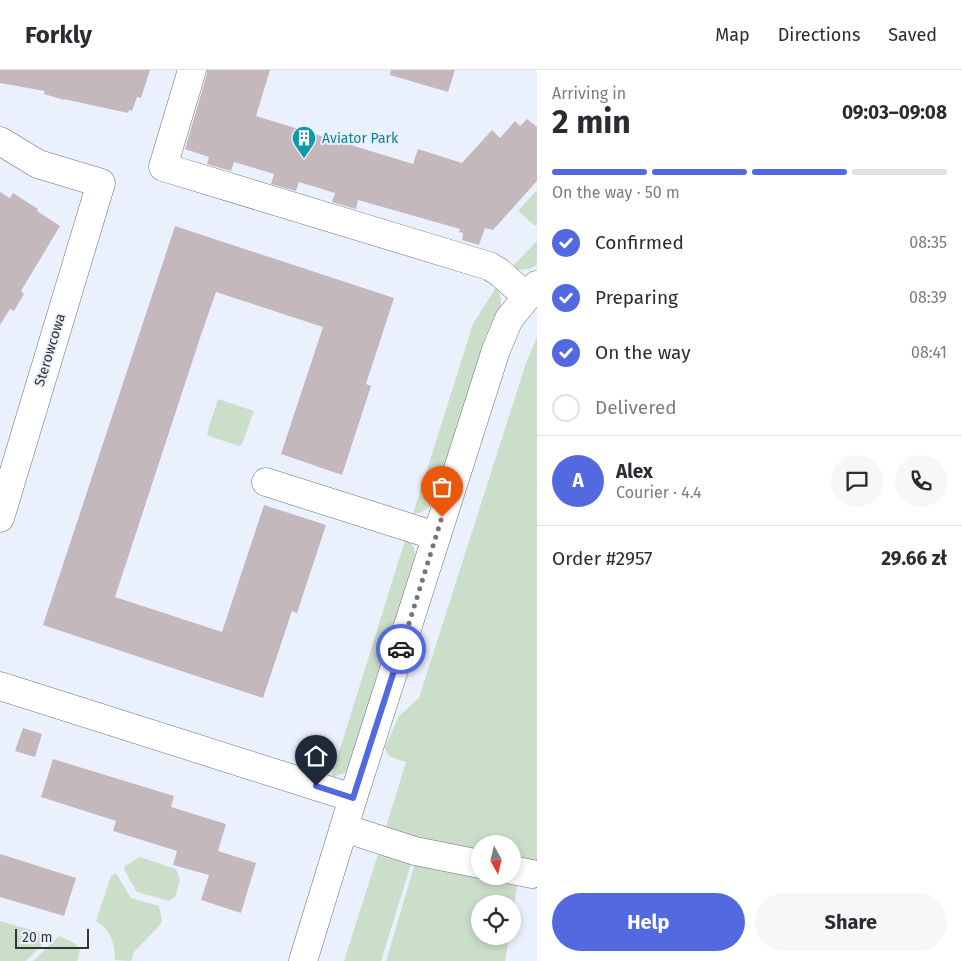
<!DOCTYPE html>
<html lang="en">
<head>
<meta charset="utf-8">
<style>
	body { margin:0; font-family:"Fira Sans",sans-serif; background:#f7f7f7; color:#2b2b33; height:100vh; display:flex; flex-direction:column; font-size:19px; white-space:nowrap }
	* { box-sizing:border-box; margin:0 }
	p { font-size:16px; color:#7c7c81 }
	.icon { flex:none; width:28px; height:28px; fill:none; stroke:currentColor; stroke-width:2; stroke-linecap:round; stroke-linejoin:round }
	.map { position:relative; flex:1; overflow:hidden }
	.side { display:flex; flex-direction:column; background:#fff; width:425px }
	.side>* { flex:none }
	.needle { width:32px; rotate:172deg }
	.buttons { position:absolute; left:471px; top:765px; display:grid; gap:10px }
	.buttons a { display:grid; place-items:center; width:50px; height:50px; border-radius:50%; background:#fff; box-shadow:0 2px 8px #0003; font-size:25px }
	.scale { position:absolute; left:15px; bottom:12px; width:74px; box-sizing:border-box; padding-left:5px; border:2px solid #323438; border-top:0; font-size:14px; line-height:18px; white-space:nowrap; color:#323438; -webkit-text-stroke:4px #ebf1fc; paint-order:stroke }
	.pin { position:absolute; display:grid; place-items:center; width:42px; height:42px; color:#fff; margin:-51px -21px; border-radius:50% 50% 50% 0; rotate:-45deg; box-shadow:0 0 5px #0007 }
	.pin .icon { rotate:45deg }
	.courier { position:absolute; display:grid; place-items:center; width:50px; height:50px; margin:-25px; border:4px solid #5369df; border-radius:50%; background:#fff; color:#222; box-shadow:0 1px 6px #0007 }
	.summary em { font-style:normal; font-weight:700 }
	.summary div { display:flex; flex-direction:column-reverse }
	.summary { display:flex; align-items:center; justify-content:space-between; height:85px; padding:0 15px }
	h1 { font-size:32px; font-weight:700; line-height:38px }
	.bar { display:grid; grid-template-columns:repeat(4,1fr); gap:8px 5px; align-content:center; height:60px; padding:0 15px }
	.bar i { height:6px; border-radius:4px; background:#e1e1e2 }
	.bar .selected { background:#5369df }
	.bar p { grid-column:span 4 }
	.line { display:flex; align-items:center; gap:12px; padding:0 15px; border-top:1px solid #e1e1e2 }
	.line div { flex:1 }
	.round { display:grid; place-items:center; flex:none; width:52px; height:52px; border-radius:26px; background:#f7f7f7 }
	ol { padding:0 15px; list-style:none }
	li { display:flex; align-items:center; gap:15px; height:55px }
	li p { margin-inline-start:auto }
	li .icon { padding:5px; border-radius:50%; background:#5369df; color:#fff; stroke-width:4 }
	li:last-child { color:#7c7c81 }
	li i { width:28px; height:28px; border:2px solid #e1e1e2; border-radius:50% }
	.primary-button { display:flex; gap:10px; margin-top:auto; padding:10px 15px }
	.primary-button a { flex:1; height:58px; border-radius:30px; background:#5369df; color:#fff; font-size:20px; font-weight:700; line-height:58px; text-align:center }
	.primary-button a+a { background:#f7f7f7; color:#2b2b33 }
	header { display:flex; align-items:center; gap:30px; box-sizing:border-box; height:70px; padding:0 25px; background:#fff; border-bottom:1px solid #e1e1e2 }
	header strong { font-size:24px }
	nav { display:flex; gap:28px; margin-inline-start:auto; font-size:18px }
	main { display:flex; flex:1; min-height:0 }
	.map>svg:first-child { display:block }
	.green { fill:#cadec9 }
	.building { fill:#c5b8bd }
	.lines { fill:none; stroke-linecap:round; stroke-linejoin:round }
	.minor-casing { stroke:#6a7079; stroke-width:29 }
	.minor { stroke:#fff; stroke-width:28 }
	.done { stroke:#73767d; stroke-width:5; stroke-dasharray:0 9 }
	.route { stroke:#5369df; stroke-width:6 }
	.labels { text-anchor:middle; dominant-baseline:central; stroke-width:4; stroke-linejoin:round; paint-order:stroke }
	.culture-label { font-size:14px; fill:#0d838f; stroke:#ebf1fc; text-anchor:start }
	.street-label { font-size:14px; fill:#323438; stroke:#ebf1fc }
</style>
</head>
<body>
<header>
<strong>Forkly</strong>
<nav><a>Map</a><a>Directions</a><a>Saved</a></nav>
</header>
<main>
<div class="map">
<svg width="537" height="891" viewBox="0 0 537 891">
	<rect width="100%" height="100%" fill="#ebf1fc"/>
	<g class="green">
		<polygon points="537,120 537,154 535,156 518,141"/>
		<path d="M537 171V194C530 201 521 200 511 198Z"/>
		<path d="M497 216 501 229V238L493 250 485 268 436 426C430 437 426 442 413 444L473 254Z"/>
		<path d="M537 267V798L513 795 512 774H480V789L386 757 406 692C397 689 387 689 385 677L399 646 419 628 525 296Z"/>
		<polygon points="218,329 254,341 242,374 239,376 209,366 207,363"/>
		<path d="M406 467C415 477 416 481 414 494L350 695 344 703 331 708Z"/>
		<polygon points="379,781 413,788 381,891 344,891"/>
		<polygon points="140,787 176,799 180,810 175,827 169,831 137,822 124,799 125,796"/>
		<polygon points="416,790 480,806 503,806 518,809 513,842 512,834 480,834 480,866 509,866 505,891 386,891"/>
		<path d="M116 803 131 828 159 836 162 851 159 856 134 882 131 891 115 890C115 875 111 859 96 851L111 806Z"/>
		<polygon points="0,851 51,866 26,891 0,891"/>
		<polygon points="59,866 76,874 80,881 77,891 33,891"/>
	</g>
	<g class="building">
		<polygon points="0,0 150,0 141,28 137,27 132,41 129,40 128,43 64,29 64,30 44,24 45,21 0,13"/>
		<polygon points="207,0 270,0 256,46 413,94 418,79 462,93 492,60 500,68 515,51 520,56 527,49 537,57 537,111 493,160 485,158 479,175 462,170 463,163 459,162 460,159 358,130 356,139 332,132 335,123 299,112 296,121 271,114 274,104 234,92 231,101 207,94 209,87 185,79 207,4"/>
		<polygon points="391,0 455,0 448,22 390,5"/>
		<polygon points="0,122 10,128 13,123 38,139 37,141 60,156 21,221 24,224 14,241 10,239 0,255"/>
		<polygon points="175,156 394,228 366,314 371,316 342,405 281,384 323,257 216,222 201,265 115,527 222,562 264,435 326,455 297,543 292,541 263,628 43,555"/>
		<polygon points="23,658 42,664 35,687 15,681"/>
		<polygon points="53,689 174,726 171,737 226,754 218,781 256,793 241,843 201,830 209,805 173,795 177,781 113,761 116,751 41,727"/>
		<polygon points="0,784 76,808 64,846 0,827"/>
	</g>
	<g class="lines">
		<defs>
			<g id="minor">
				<polyline points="192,0 163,97 489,196 499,202 526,226"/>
				<polyline points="0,71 38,94 101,113 0,448"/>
				<polyline points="266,412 436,466"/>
				<polyline points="0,616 353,728"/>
				<polyline points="344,758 415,781 480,794"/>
				<polyline points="512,800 532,804"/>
				<polyline points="303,891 353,728 496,280 509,249 537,215"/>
			</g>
		</defs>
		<use href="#minor" class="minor-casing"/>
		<use href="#minor" class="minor"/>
	</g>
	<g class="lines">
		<polyline class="done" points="401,579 442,447"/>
		<polyline class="route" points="316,716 353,728 401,579"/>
	</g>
	<defs>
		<symbol id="building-pin" viewBox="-11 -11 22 30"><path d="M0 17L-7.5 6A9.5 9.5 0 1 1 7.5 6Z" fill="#0f9aa8" stroke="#ebf1fc"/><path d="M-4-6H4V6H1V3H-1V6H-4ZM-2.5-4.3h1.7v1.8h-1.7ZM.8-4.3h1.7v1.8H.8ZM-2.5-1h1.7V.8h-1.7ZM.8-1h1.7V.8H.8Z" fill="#fff"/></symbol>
	</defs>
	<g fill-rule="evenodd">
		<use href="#building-pin" x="290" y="54" width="28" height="38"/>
	</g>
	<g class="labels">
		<g class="culture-label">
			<text x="322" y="68">Aviator Park</text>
		</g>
		<g class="street-label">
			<text transform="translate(50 280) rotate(-73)">Sterowcowa</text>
		</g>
	</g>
</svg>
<div class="buttons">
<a><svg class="needle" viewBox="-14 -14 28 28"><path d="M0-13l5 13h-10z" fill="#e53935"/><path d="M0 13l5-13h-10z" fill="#7c7c81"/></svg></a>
<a><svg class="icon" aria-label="locate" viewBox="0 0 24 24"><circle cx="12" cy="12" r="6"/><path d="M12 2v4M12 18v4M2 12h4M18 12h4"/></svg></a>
</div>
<div class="scale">20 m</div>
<div class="pin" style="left:442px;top:447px;background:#ea580c"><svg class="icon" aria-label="bag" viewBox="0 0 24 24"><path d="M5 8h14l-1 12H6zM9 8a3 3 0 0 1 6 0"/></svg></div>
<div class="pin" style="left:316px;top:716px;background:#1f2937"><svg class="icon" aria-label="home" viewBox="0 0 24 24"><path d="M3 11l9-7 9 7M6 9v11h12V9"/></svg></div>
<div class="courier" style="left:401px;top:579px"><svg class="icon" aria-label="car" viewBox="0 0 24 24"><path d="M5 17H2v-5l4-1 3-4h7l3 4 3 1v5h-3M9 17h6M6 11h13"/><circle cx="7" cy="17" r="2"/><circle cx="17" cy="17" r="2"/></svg></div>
</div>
<section class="side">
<div class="summary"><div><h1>2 min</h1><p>Arriving in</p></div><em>09:03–09:08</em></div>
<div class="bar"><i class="selected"></i><i class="selected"></i><i class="selected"></i><i></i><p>On the way · 50 m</p></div>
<ol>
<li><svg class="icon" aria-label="check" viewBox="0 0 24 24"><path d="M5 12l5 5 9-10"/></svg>Confirmed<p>08:35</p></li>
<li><svg class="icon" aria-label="check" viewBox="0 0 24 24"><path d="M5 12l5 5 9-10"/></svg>Preparing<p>08:39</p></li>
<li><svg class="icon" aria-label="check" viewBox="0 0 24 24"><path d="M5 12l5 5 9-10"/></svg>On the way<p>08:41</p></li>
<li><i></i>Delivered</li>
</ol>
<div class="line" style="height:90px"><b class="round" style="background:#5369df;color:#fff">A</b><div><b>Alex</b><p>Courier · 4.4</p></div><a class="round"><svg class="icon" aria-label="chat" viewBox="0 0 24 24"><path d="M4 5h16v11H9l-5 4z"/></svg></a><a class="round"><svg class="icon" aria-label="phone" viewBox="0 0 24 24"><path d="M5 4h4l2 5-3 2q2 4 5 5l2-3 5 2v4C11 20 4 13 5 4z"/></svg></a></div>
<div class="line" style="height:65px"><div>Order #2957</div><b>29.66 zł</b></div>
<div class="primary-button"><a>Help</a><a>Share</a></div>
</section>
</main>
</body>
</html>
